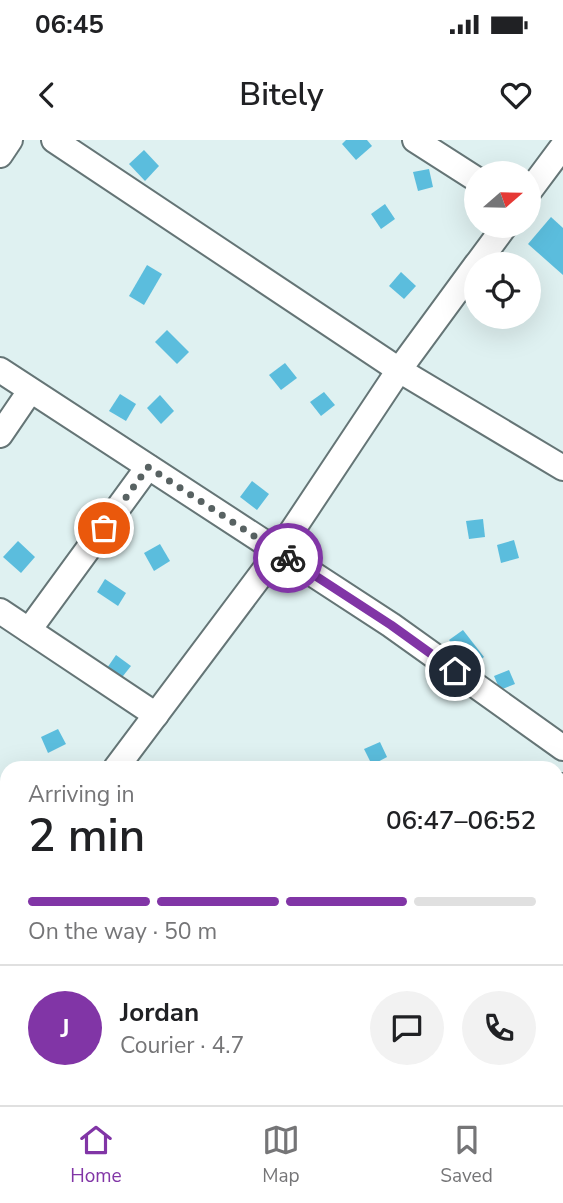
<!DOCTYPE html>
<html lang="en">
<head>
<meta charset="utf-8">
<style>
	body { margin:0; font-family:"Nunito Sans",sans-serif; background:#f2f2f2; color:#202124; height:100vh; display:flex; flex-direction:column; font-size:26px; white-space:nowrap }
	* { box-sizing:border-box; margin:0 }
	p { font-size:23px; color:#757577 }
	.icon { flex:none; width:38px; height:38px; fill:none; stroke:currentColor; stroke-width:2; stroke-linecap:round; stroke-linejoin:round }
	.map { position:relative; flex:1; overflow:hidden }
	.side { position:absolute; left:0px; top:621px; width:564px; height:345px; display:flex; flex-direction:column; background:#fff; border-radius:21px 21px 0 0; box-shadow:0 7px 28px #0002 }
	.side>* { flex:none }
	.needle { width:46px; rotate:70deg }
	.tools { position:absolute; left:464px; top:21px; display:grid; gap:14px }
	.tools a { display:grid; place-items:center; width:77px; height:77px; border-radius:50%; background:#fff; box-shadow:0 7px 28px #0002; font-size:35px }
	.pin { position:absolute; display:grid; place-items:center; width:60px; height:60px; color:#fff; margin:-30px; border:4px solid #fff; border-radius:50%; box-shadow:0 2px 7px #0007 }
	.courier { position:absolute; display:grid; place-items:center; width:70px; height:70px; margin:-35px; border:5px solid #8135a6; border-radius:50%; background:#fff; color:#222; box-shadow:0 2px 9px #0007 }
	.headline em { font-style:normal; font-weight:600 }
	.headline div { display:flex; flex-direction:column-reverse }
	.headline { display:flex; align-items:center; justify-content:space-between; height:119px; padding:0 28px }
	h1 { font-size:46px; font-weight:600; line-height:52px }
	.bar { display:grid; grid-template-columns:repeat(4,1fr); gap:10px 7px; align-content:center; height:84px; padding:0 28px }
	.bar i { height:9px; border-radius:5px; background:#e0e0e0 }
	.bar .active { background:#8135a6 }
	.bar p { grid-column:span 4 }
	.line { display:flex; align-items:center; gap:18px; padding:0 28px; border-top:2px solid #e0e0e0 }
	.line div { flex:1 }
	.round { display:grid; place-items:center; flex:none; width:74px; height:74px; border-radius:37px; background:#f2f2f2 }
	.status { display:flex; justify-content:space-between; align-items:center; height:49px; padding:0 35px; background:#fff; direction:ltr }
	.status svg { height:19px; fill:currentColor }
	header { display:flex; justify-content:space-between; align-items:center; height:91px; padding:0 28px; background:#fff; font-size:32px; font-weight:600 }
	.menu { display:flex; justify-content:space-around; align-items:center; height:98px; border-top:2px solid #e0e0e0; background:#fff; font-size:19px; color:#757577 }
	.menu a { display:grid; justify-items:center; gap:4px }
	.menu .active { color:#8135a6 }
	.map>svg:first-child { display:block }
	.building { fill:#5bbddd }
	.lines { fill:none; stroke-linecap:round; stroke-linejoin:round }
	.street-casing { stroke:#657576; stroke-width:28 }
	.secondary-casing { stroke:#657576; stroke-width:38 }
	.street { stroke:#fff; stroke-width:24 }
	.secondary { stroke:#fff; stroke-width:35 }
	.done { stroke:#586262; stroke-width:7; stroke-dasharray:0 12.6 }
	.route { stroke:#8135a6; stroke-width:9 }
</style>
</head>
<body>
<div class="status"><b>06:45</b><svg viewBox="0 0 49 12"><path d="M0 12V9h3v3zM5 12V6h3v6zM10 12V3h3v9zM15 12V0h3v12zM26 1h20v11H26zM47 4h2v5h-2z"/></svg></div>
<header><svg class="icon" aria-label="back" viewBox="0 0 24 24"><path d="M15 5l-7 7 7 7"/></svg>Bitely<svg class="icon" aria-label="heart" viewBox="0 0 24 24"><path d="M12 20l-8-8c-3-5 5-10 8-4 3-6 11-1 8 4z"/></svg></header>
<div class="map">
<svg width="563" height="965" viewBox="0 0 563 965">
	<rect width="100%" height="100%" fill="#dff1f1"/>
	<g class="building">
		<polygon points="346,0 367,0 372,6 356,20 342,4"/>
		<polygon points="144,10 159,26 145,41 129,24"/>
		<polygon points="429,29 433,47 418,51 413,32"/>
		<polygon points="385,64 395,79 381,89 371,74"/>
		<polygon points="551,77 563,88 563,135 528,104"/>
		<polygon points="147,125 162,134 144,165 129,156"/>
		<polygon points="401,132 416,146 404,159 389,146"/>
		<polygon points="167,190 189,212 177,224 155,202"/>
		<polygon points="285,223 297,238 281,250 269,235"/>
		<polygon points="324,252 335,265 321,276 310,262"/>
		<polygon points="120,254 136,264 126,281 109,271"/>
		<polygon points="160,255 174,271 161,284 147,268"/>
		<polygon points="252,341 269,354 257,370 240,357"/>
		<polygon points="483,379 485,397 469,399 466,381"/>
		<polygon points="514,400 519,418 501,423 497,405"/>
		<polygon points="18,401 35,417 21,433 3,417"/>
		<polygon points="160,404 170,421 154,431 144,413"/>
		<polygon points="105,439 126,453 118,466 97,452"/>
		<polygon points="463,490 484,517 470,527 449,500"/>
		<polygon points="116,515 131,526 119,541 105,531"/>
		<polygon points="509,530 515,544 500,550 494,536"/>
		<polygon points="58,589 66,604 48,613 41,597"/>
		<polygon points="380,602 387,617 372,625 364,609"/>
		<polygon points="7,651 7,668 0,669 0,652"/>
	</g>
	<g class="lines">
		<defs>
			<g id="street">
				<polyline points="54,0 399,230 563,328"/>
				<polyline points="415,0 476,39"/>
				<polyline points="0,15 10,0"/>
				<polyline points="528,53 563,6"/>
				<polyline points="477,124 505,86"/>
				<polyline points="0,230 391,485 563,608"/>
				<polyline points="0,295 30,251"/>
				<polyline points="0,471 156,575"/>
				<polyline points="29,490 148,327"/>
				<polyline points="116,628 278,412 399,230 476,125"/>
				<polyline points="421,959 427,965"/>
				<polyline points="345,965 349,959"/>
			</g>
			<g id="secondary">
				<polyline points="556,654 563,651"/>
				<polyline points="0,730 7,729"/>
			</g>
		</defs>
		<use href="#street" class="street-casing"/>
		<use href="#secondary" class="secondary-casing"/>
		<use href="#street" class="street"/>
		<use href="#secondary" class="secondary"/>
	</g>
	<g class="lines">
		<polyline class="done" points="104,388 148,327 288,418"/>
		<polyline class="route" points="288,418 391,485 455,531"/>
	</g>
</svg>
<div class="tools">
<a><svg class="needle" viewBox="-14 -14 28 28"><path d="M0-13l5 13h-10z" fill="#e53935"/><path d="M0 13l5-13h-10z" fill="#757577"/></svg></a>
<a><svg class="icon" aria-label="locate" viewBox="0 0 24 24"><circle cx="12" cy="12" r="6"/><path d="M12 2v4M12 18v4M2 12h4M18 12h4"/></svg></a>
</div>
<div class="pin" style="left:104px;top:388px;background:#ea580c"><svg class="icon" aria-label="bag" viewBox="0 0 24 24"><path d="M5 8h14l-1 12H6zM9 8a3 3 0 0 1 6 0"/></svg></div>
<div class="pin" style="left:455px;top:531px;background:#1f2937"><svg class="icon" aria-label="home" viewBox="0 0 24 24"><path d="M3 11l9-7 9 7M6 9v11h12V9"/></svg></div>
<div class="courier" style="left:288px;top:418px"><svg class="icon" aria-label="bike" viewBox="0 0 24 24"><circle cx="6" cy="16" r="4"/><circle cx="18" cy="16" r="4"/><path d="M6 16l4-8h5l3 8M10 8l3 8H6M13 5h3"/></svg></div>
<section class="side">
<div class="headline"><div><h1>2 min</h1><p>Arriving in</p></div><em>06:47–06:52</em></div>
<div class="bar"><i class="active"></i><i class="active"></i><i class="active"></i><i></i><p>On the way · 50 m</p></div>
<div class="line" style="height:126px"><b class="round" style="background:#8135a6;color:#fff">J</b><div><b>Jordan</b><p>Courier · 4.7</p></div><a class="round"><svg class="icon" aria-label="chat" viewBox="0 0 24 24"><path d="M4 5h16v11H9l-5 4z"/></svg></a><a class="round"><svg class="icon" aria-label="phone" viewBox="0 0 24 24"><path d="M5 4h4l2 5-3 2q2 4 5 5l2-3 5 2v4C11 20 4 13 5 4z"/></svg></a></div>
</section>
</div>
<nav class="menu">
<a class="active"><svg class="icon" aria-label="home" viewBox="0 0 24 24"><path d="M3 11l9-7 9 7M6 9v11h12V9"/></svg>Home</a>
<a><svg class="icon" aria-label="map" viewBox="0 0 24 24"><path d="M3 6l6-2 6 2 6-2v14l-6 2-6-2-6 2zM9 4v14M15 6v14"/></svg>Map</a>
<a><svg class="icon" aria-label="saved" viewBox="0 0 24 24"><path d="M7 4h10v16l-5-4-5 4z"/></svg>Saved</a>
</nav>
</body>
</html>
